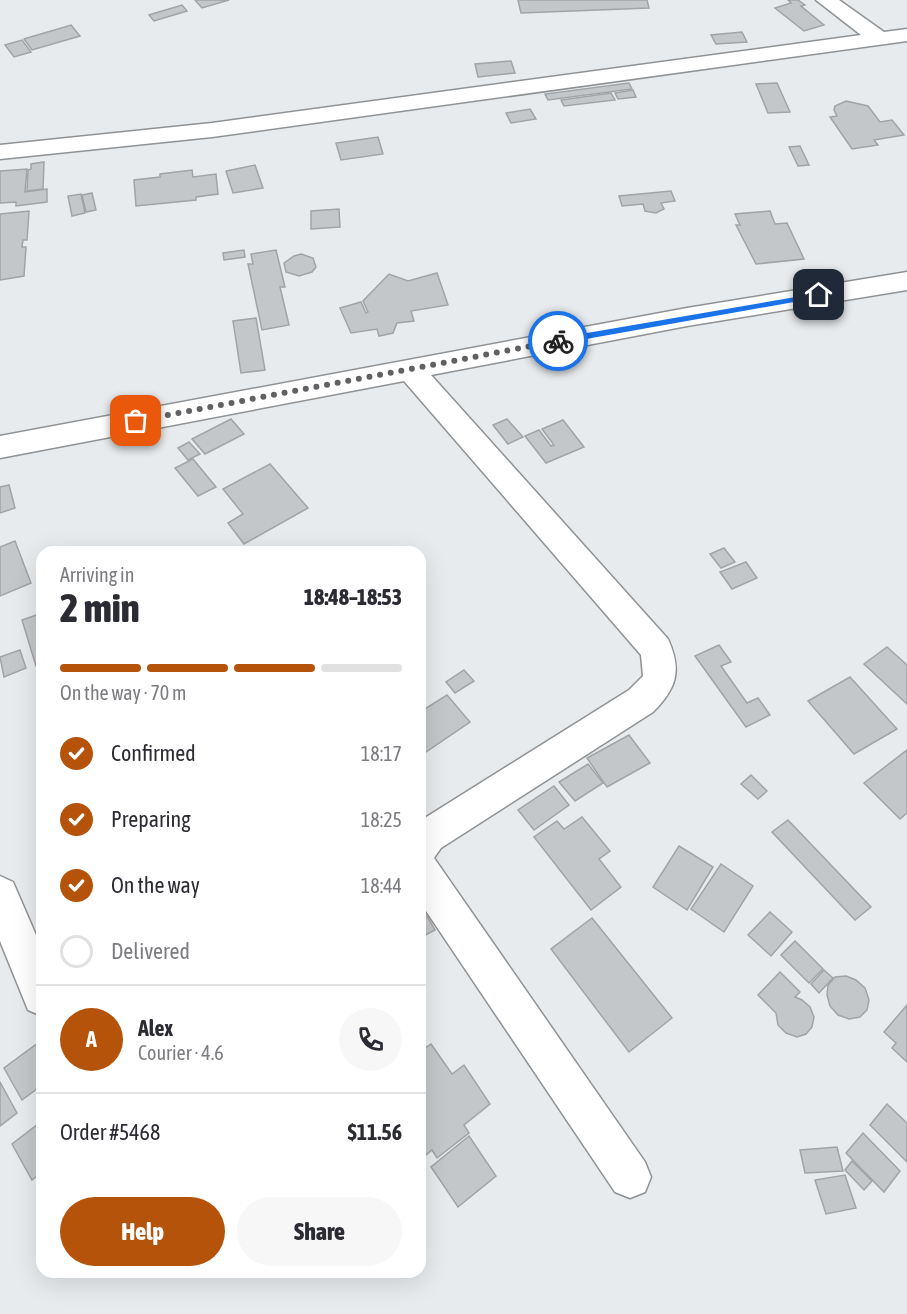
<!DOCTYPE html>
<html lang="en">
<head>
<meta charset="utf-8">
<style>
	body { margin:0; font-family:"Asap Condensed",sans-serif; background:#f7f7f7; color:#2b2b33; height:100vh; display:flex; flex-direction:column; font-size:22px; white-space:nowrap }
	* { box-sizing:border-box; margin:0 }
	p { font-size:20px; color:#7c7c81 }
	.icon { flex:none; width:33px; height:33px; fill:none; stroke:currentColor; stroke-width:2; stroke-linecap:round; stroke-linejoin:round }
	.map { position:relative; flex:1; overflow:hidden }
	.details { position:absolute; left:36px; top:546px; width:390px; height:732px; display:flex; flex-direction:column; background:#fff; border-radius:18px; box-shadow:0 6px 24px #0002 }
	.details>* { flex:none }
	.pin { position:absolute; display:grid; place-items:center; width:51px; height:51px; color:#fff; margin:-26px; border-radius:12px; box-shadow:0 3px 9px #0006 }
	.courier { position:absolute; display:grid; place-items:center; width:60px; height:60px; margin:-30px; border:4px solid #1a73e8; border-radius:50%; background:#fff; color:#222; box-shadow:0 2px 8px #0007 }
	.overview em { font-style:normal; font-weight:800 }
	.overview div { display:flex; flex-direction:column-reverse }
	.overview { display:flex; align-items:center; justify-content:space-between; height:102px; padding:0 24px }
	h1 { font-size:39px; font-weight:800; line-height:45px }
	.bar { display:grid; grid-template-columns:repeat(4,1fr); gap:9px 6px; align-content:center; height:72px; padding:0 24px }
	.bar i { height:8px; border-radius:4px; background:#e1e1e2 }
	.bar .selected { background:#b45309 }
	.bar p { grid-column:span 4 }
	.line { display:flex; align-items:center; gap:15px; padding:0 24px; border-top:2px solid #e1e1e2 }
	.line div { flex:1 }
	.round { display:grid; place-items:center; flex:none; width:63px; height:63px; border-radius:32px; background:#f7f7f7 }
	ol { padding:0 24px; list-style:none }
	li { display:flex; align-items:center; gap:18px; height:66px }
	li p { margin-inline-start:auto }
	li .icon { padding:6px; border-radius:50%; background:#b45309; color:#fff; stroke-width:4 }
	li:last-child { color:#7c7c81 }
	li i { width:33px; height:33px; border:3px solid #e1e1e2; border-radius:50% }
	.button { display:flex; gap:12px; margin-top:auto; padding:12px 24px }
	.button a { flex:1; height:69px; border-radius:36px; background:#b45309; color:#fff; font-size:24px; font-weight:800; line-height:69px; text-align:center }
	.button a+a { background:#f7f7f7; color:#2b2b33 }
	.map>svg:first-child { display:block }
	.building { fill:#c4c7ca; stroke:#a1a4a7; stroke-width:1.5 }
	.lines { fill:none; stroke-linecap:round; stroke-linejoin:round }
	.minor-casing { stroke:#8f9294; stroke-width:3 }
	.minor { fill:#fff; fill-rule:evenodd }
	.route { fill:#1a73e8 }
	.done { stroke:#606163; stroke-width:6; stroke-dasharray:0 10.8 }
</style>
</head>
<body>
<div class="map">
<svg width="907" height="1314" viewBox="0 0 907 1314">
	<rect width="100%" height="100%" fill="#e8ebee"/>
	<g class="building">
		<polygon points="195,0 229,0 202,8"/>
		<polygon points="518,0 647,0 649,8 521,13"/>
		<polygon points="788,0 798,0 805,5 801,6 824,25 804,31 775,8 791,3"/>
		<polygon points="182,5 187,11 154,21 149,15"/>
		<polygon points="71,25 80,36 32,50 24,39"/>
		<polygon points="742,32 747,42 716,44 711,35"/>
		<polygon points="22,40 31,52 14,57 5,45"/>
		<polygon points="511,61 515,73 478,77 475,64"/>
		<polygon points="629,83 632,89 548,100 545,94"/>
		<polygon points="777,83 790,112 768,113 756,84"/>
		<polygon points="633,90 636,97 618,99 615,93"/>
		<polygon points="611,93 615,100 564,106 561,100"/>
		<polygon points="846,101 868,106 880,122 892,120 904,135 874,140 878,145 852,149 830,117 837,116 834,110 835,106"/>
		<polygon points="530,109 536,119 511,123 506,113"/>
		<polygon points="378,137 383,154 341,160 336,143"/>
		<polygon points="800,146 809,165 798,166 789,147"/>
		<polygon points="44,162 43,189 27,191 28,170 31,169 31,164"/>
		<polygon points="255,165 263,188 233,193 226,171"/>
		<polygon points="27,169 25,192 47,189 47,202 16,206 16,202 0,203 0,171"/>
		<polygon points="192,170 193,177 216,174 218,194 196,197 196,200 136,206 134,180 160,177 160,174"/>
		<polygon points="671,191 675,201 661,203 664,209 656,213 645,211 643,204 622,206 619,196"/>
		<polygon points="92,193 96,210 86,212 82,195"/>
		<polygon points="81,194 85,213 72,216 68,196"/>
		<polygon points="339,209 340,227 311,229 311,211"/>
		<polygon points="29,211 27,240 23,240 22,247 26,247 24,276 0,280 0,214"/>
		<polygon points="770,211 775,224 787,223 804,259 756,264 736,225 740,225 735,214"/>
		<polygon points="244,250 245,257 224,260 223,253"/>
		<polygon points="276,250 285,287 280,287 289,325 262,330 248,264 253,264 251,254"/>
		<polygon points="301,254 313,258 316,267 312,272 299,276 286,272 284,263 294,256"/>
		<polygon points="437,273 448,305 411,311 414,321 397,323 393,333 379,336 377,329 351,333 340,308 361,302 366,313 368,312 363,301 389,274 408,281"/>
		<polygon points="256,318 265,370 241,373 233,321"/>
		<polygon points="231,419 244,434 205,454 192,439"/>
		<polygon points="507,419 523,437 508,444 493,425"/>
		<polygon points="563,420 584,447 546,463 525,436 539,430 551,446 554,445 542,429"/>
		<polygon points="189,442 200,454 188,460 178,448"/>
		<polygon points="193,459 216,487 198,496 175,468"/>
		<polygon points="270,464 308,508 244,544 228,523 243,514 223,489"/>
		<polygon points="9,485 15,508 0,513 0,487"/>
		<polygon points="15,541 31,583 0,596 0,547"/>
		<polygon points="724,548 735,562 721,568 710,554"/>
		<polygon points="746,562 757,578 732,589 720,572"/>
		<polygon points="42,613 42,664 36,666 22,620"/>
		<polygon points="719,645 731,662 721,666 747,703 758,698 770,715 746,727 695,656"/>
		<polygon points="887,647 907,665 907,704 864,664"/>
		<polygon points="20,650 26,668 4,677 0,657"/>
		<polygon points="464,670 474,681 455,693 446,682"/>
		<polygon points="850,677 897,729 854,754 808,701"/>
		<polygon points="447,695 470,722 420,756 420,712"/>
		<polygon points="629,735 650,763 607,787 587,758"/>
		<polygon points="907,750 907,813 900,819 864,783"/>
		<polygon points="588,764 603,783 575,801 559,782"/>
		<polygon points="751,775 767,791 758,799 741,784"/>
		<polygon points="554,786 569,805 534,830 518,810"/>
		<polygon points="582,817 610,851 599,859 621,887 591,910 534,837 557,821 564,829"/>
		<polygon points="788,820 871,907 855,920 772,832"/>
		<polygon points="679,846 713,867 687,910 653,887"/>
		<polygon points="721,864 753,886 724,932 691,909"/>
		<polygon points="420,904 435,930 420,938"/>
		<polygon points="770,912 792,932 771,956 748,935"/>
		<polygon points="592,918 672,1018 629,1052 551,949"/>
		<polygon points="795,941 823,969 809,983 781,955"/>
		<polygon points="824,970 833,978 819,993 811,984"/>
		<polygon points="780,972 800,992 795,997 802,1000 810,1007 814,1017 812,1027 806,1034 797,1037 786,1033 778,1025 776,1013 758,995"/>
		<polygon points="846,976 856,980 865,988 869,1000 867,1010 860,1017 849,1019 838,1015 830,1006 827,995 828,985 835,977"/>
		<polygon points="907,1005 907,1062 892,1048 896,1043 884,1032"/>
		<polygon points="42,1040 42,1088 41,1086 22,1100 4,1068"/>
		<polygon points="431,1044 452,1074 464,1065 490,1104 464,1125 469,1133 437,1158 432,1150 420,1160 420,1052"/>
		<polygon points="0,1082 17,1113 0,1126"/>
		<polygon points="887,1104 907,1123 907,1162 870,1125"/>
		<polygon points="42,1121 42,1172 32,1180 12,1144"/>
		<polygon points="863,1133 900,1171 884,1192 846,1153"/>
		<polygon points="469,1136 496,1176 458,1207 431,1167"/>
		<polygon points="837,1147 843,1171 805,1173 800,1150"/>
		<polygon points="852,1161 872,1181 864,1190 845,1170"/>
		<polygon points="845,1175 856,1208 826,1214 815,1180"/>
	</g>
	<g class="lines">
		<defs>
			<g id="minor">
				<polygon points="816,0 839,0 884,32 907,29 907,41 212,137 0,159 0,145 212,123 861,35"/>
				<path d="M907 272V290L687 326 431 375 668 639C682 670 677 688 653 712L441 848 434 858 645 1162 651 1177 645 1192 630 1198 615 1192 420 902V821L629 690 643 676 641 655 404 381 0 458V436L687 308Z"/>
				<polygon points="0,876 13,882 42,949 42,1016 28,1010 0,941"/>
			</g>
		</defs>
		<use href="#minor" class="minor-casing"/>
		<use href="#minor" class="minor"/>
	</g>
	<polygon class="route" points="819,293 823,295 822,297 558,344 554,341 558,338"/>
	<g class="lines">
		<polyline class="done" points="136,421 558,341"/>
	</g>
</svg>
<div class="pin" style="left:136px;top:421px;background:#ea580c"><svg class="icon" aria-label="bag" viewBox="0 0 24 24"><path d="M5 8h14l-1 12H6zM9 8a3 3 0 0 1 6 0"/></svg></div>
<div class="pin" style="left:819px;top:295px;background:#1f2937"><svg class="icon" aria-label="home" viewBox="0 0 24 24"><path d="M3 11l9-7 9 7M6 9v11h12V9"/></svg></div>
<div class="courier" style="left:558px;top:341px"><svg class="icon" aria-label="bike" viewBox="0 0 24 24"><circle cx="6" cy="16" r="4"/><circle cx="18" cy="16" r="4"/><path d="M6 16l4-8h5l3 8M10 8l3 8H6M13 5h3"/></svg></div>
<section class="details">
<div class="overview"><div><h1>2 min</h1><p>Arriving in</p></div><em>18:48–18:53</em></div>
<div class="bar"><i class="selected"></i><i class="selected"></i><i class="selected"></i><i></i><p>On the way · 70 m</p></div>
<ol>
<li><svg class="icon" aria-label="check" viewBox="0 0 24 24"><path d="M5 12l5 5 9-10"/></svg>Confirmed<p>18:17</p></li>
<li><svg class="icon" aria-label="check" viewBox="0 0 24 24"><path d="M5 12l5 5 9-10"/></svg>Preparing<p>18:25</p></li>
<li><svg class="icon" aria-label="check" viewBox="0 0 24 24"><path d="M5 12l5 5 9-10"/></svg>On the way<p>18:44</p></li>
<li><i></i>Delivered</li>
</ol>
<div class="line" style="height:108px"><b class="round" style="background:#b45309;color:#fff">A</b><div><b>Alex</b><p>Courier · 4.6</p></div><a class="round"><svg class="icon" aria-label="phone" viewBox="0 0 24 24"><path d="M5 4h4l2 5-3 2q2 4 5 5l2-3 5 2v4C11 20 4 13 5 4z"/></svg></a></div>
<div class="line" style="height:78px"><div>Order #5468</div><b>$11.56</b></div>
<div class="button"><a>Help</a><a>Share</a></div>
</section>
</div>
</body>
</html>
